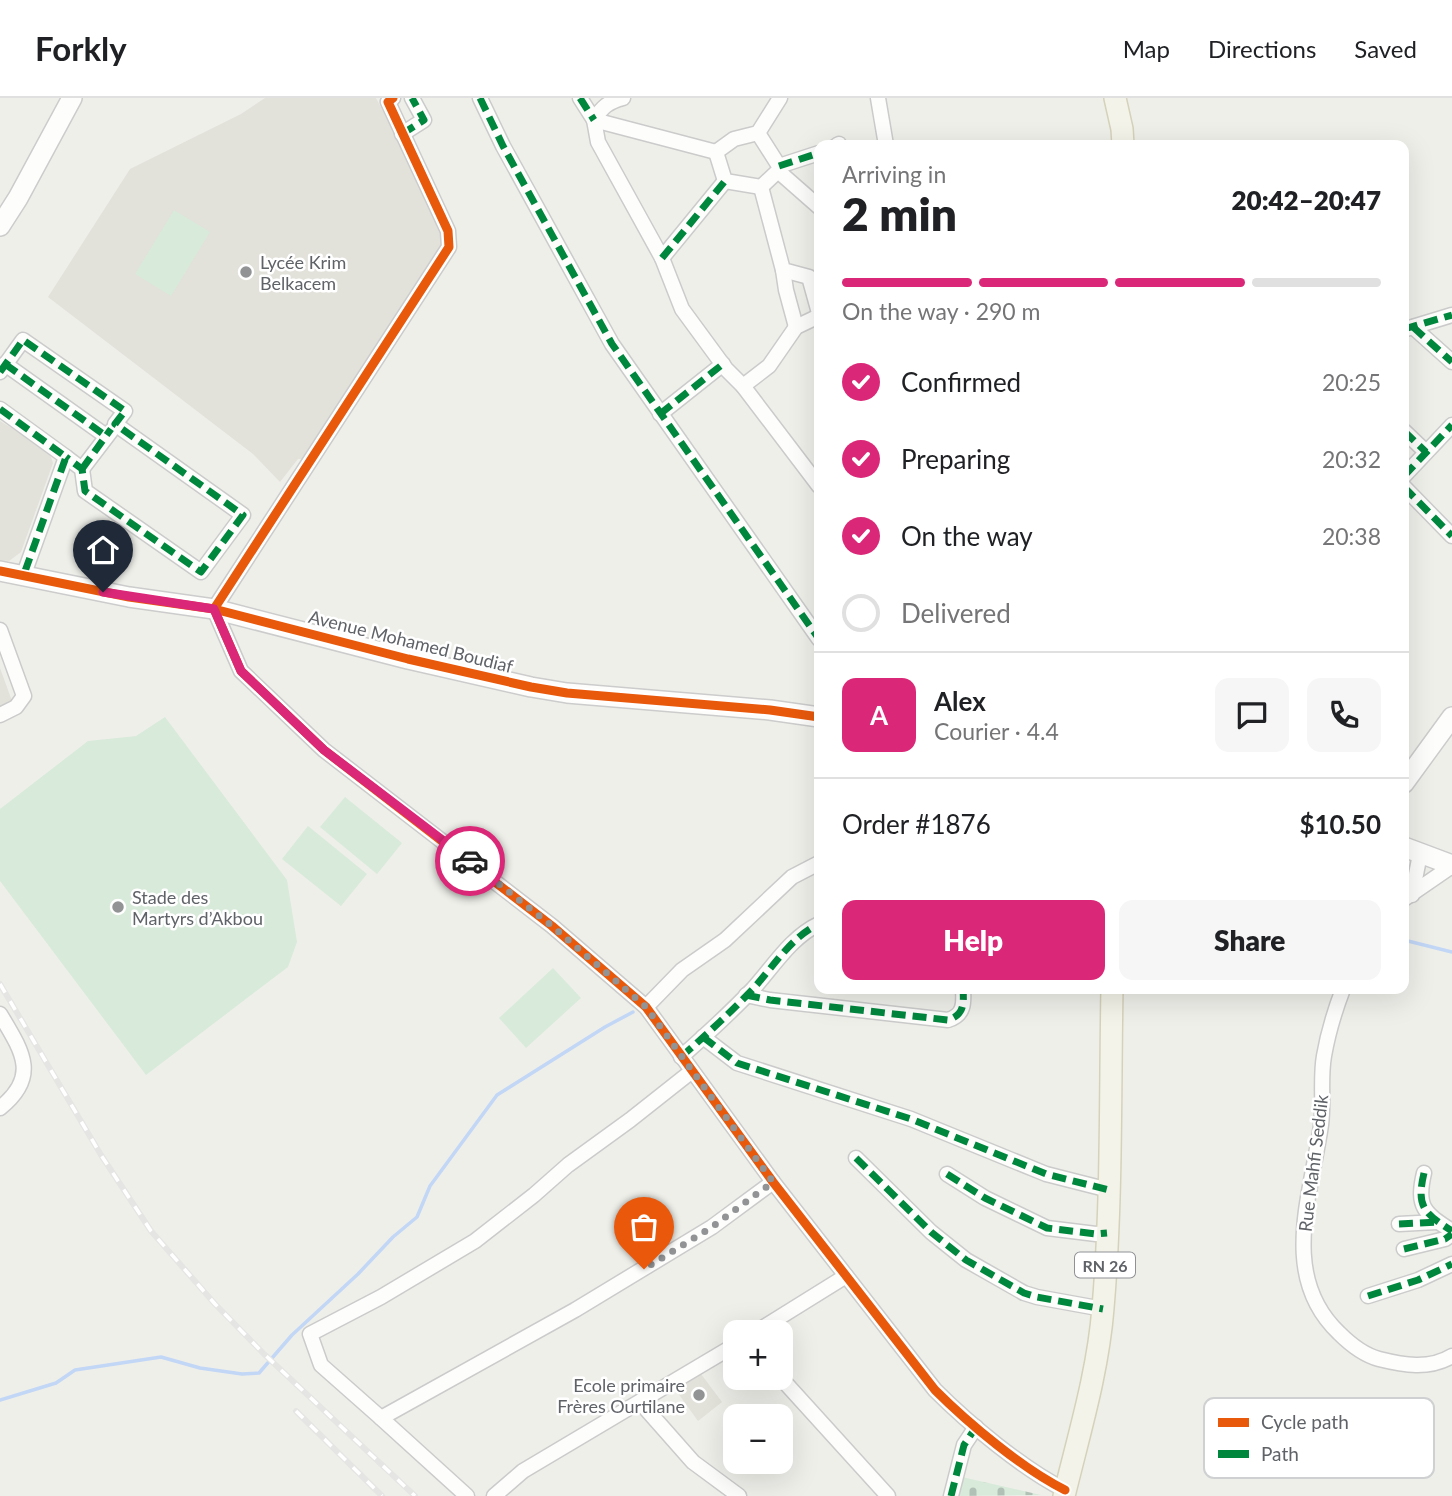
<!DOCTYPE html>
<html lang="en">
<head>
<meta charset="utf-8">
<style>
	body { margin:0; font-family:Lato,sans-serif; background:#f6f6f6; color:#202124; height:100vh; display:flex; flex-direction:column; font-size:26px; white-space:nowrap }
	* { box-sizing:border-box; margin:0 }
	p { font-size:23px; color:#757577 }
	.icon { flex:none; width:38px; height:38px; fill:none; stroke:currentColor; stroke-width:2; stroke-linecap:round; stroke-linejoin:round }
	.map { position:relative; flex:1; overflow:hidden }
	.details { position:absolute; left:814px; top:42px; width:595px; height:854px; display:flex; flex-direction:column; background:#fff; border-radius:14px; box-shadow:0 7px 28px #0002 }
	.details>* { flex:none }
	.buttons { position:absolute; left:723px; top:1222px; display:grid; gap:14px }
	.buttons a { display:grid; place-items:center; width:70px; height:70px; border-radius:14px; background:#fff; box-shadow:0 7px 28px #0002; font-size:35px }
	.pin { position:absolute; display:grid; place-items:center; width:60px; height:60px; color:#fff; margin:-72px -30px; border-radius:50% 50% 50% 0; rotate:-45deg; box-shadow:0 0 7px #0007 }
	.pin .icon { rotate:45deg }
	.courier { position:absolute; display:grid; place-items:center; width:70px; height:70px; margin:-35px; border:5px solid #db2777; border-radius:50%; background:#fff; color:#222; box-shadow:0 2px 9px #0007 }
	.overview em { font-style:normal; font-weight:800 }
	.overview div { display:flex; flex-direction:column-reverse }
	.overview { display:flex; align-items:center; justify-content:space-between; height:119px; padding:0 28px }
	h1 { font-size:46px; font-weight:800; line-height:52px }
	.bar { display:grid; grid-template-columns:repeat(4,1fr); gap:10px 7px; align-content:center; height:84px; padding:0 28px }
	.bar i { height:9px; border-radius:5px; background:#e0e0e0 }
	.bar .current { background:#db2777 }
	.bar p { grid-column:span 4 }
	.line { display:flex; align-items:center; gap:18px; padding:0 28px; border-top:2px solid #e0e0e0 }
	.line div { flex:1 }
	.round { display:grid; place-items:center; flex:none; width:74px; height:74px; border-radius:14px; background:#f6f6f6 }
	ol { padding:0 28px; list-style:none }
	li { display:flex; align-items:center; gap:21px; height:77px }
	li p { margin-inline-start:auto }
	li .icon { padding:7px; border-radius:50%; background:#db2777; color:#fff; stroke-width:4 }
	li:last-child { color:#757577 }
	li i { width:38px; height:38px; border:4px solid #e0e0e0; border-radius:50% }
	.action { display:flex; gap:14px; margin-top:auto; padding:14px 28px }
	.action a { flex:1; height:80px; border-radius:14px; background:#db2777; color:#fff; font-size:28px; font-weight:800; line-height:80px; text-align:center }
	.action a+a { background:#f6f6f6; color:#202124 }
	header { display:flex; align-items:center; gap:42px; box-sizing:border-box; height:98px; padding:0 35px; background:#fff; border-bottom:2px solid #e0e0e0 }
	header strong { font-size:33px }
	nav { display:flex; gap:38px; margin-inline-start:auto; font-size:24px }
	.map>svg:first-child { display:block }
	.education { fill:#e2e1da }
	.grass { fill:#d8eada }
	.cemetery { fill:url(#cemetery-stones) }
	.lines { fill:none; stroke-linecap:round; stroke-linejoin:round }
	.stream { stroke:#c2d6f6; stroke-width:3.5 }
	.street-casing { stroke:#cbcbcb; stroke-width:17 }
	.secondary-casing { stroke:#ccc; stroke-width:22 }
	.primary-casing { stroke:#d5d2ba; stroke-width:24 }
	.street { stroke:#fdfdfc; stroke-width:14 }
	.secondary { stroke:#fdfdfc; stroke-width:19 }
	.primary { stroke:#f3f3e9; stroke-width:21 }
	.rail-casing { stroke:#e5e5e4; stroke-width:6 }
	.rail { stroke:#fff; stroke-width:3.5; stroke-dasharray:10; stroke-linecap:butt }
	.quiet { stroke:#00873e; stroke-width:7; stroke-dasharray:14 7; stroke-linecap:butt }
	.cycleway-casing { stroke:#fff; stroke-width:13 }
	.cycleway { stroke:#e8590c; stroke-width:9 }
	.done { stroke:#919395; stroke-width:7; stroke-dasharray:0 12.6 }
	.route { stroke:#db2777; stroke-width:9 }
	.poi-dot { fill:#919395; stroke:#fff; stroke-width:2.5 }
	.labels { text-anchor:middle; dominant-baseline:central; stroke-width:5; stroke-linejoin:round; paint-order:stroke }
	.shield { fill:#fff; stroke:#8f9195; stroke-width:2 }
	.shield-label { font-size:16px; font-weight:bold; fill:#5f6267 }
	.poi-label { font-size:18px; fill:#5f6267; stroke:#fff; text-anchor:start }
	.street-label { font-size:18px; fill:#5f6267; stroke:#fff }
	.key { fill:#fff; stroke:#cfd0d1; stroke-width:2 }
	.key-label { font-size:19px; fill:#5f6267 }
</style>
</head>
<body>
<header>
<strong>Forkly</strong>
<nav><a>Map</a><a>Directions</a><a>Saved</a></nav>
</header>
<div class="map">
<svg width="1452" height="1398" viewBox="0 0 1452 1398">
	<defs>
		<pattern id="cemetery-stones" width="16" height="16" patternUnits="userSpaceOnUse" patternTransform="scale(1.75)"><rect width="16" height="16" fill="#d8eada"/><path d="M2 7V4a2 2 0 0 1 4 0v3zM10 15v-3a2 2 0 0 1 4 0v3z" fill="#b2c1b5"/></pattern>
	</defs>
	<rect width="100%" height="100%" fill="#efefea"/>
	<g class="education">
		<polygon points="265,0 376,0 412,68 442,135 444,149 305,361 298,361 280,384 253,356 48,199 130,71 241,16"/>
		<polygon points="0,323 49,353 53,365 21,454 9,463 0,462"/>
		<polygon points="0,570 12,603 0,609"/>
		<polygon points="701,1276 722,1304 698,1323 675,1291"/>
	</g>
	<g class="grass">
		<polygon points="174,112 210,134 171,198 135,176"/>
		<polygon points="165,619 287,782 297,844 288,869 146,977 0,783 0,711 88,643 136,638"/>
		<polygon points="345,699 402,745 377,776 320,729"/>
		<polygon points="308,728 367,776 341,808 282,761"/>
		<polygon points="553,870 581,900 526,950 499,920"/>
	</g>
	<polygon class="cemetery" points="962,1379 1041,1397 958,1398"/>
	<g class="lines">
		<g class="stream">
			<polyline points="1404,842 1452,854"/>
			<polyline points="0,1302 56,1285 75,1272 161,1259 200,1270 242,1276 259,1275 292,1237 358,1176 393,1139 417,1119 430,1088 497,997 605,929 633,914"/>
		</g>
		<defs>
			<g id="street">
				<path d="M393 0 388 4 448 133 449 149 214 511 241 573 324 652 552 828 646 909 773 1084 935 1292C969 1326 1023 1371 1065 1392"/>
				<polyline points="480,0 503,48 612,246 819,541"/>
				<polyline points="580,0 594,22 716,54"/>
				<path d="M623 0C608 4 602 9 594 22L598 44 662 160 682 211 726 271 743 288 819 388"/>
				<polyline points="878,0 886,47"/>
				<polyline points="758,35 779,68 778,73 761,89 725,83 716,54 734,41 758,35 780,0"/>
				<polyline points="402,36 424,22 412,0"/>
				<polyline points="837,47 839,46"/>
				<polyline points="779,68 819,55"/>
				<polyline points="778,73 819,109"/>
				<polyline points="761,89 783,172 809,179 819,215"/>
				<polyline points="662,160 725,83"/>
				<polyline points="783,172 786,192 796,229"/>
				<polyline points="1413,229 1452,264"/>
				<polyline points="1406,231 1452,217"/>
				<polyline points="5,266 106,338"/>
				<polyline points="0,274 23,242 125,313 115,326 243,417 201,474 85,393 82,371 66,359"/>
				<polyline points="743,288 769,268 796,229 819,218"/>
				<polyline points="0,311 66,359 24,476"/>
				<polyline points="660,316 723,266"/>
				<polyline points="1404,333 1426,354"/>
				<polyline points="82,371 111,333"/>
				<polyline points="1404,378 1452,327"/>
				<polyline points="1404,389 1452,438"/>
				<polyline points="0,532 24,598 16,609 0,617"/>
				<polyline points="1412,797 1420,756"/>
				<polyline points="1404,801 1452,768"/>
				<path d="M1343 891C1335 912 1328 935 1324 958 1320 980 1324 1004 1321 1027 1311 1098 1279 1178 1339 1235 1350 1246 1364 1257 1379 1261 1403 1267 1429 1272 1452 1258"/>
				<path d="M746 897 770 902 948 922C964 917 964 906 963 891"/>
				<polyline points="646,909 682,872 725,842 792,779 819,765"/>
				<path d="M0 916C22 953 40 978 0 1010"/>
				<polyline points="703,939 737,965 911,1021 1046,1076 1109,1092"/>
				<path d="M681 959C706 937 730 915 753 891 773 869 791 839 819 826"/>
				<polyline points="856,1060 931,1134 966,1162 1024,1195 1037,1199 1103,1211"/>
				<path d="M1424 1075C1416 1109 1424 1115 1452 1133"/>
				<polyline points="947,1076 985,1100 1047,1130 1096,1136 1107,1135"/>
				<polyline points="1399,1126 1437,1124"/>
				<polyline points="1404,1151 1445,1141 1452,1136"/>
				<polyline points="1368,1198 1418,1182 1452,1166"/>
				<polyline points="756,1234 846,1178"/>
				<polyline points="780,1279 888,1398"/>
				<polyline points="640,1304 693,1364 739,1398"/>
				<polyline points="381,1320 321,1267 310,1236 381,1199 475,1143 534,1097 568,1067 630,1022 692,973"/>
				<polyline points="467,1398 381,1320 575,1212 712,1129 773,1084"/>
				<polyline points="494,1398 523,1373 735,1247"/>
				<polyline points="951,1398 964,1347 976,1329"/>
			</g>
			<g id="secondary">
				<polyline points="0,128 18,100 72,0"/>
				<polyline points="0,473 129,499 214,511 408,561 531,589 567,595 770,612 819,619"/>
				<polyline points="1404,685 1452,619"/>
				<polyline points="1404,749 1452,767"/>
			</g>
			<g id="primary">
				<polyline points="1115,0 1122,31 1123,47"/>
				<path d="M1064 1398C1079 1336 1098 1274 1103 1210 1112 1104 1110 997 1112 891"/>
			</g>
		</defs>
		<use href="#street" class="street-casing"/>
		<use href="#secondary" class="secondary-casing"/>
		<use href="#primary" class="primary-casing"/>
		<use href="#street" class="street"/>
		<use href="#secondary" class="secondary"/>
		<use href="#primary" class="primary"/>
		<defs>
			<g id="rail">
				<polyline points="0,886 101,1057 151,1133 215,1206 264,1256 415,1398"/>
				<polyline points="296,1313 382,1398"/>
			</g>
		</defs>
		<use href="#rail" class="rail-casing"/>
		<use href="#rail" class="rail"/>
		<g class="quiet">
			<polyline points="480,0 503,48 612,246 819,541"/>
			<polyline points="580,0 594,22"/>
			<polyline points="402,36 424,22 412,0"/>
			<polyline points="837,47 839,46"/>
			<polyline points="779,68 819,55"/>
			<polyline points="662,160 725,83"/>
			<polyline points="1413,229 1452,264"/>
			<polyline points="1404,231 1452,217"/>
			<polyline points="5,266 106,338"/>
			<polyline points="0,274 23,242 125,313 115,326 243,417 201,474 85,393 82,371 66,359"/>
			<polyline points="0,311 66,359 24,476"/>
			<polyline points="660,316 723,266"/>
			<polyline points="1404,333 1426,354"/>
			<polyline points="82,371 111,331"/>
			<polyline points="1404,378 1452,327"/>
			<polyline points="1404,389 1452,438"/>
			<path d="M746 897 770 902 948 922C964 917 964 906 963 891"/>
			<polyline points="703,939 737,965 911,1021 1046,1076 1109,1092"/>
			<path d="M681 959C706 937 730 915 753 891 773 869 791 839 819 826"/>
			<polyline points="856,1060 931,1134 966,1162 1024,1195 1037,1199 1103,1211"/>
			<path d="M1424 1075C1416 1109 1424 1115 1452 1133"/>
			<polyline points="947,1076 985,1100 1047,1130 1096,1136 1107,1135"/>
			<polyline points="1399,1126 1437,1124"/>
			<polyline points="1404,1151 1445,1141 1452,1136"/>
			<polyline points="1368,1198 1418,1182 1452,1166"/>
			<polyline points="951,1398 964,1347 976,1329"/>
		</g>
		<defs>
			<g id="cycleway">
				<path d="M393 0 388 4 448 133 449 149 214 511 241 573 324 652 552 828 646 909 773 1084 935 1292C969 1326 1023 1371 1065 1392"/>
				<polyline points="0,473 129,499 214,511 408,561 531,589 567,595 770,612 819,619"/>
			</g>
		</defs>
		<use href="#cycleway" class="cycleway-casing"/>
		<use href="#cycleway" class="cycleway"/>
	</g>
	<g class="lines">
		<polyline class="done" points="470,763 552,828 646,909 773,1084 712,1129 644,1171"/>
		<polyline class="route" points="103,494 214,511 241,573 324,652 470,763"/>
	</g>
	<g class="poi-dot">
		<circle cx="246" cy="174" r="7"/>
		<circle cx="118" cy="809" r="7"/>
		<circle cx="699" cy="1297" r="7"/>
	</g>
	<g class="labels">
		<rect class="shield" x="1075" y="1154.5" width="60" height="25" rx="5"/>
		<g class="shield-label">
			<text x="1105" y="1167">RN 26</text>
		</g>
		<g class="poi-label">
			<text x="260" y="164">Lycée Krim<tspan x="260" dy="21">Belkacem</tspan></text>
			<text x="132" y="799">Stade des<tspan x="132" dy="21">Martyrs d’Akbou</tspan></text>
			<text x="685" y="1287" text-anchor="end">Ecole primaire<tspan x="685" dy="21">Frères Ourtilane</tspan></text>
		</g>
		<g class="street-label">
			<text transform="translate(411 543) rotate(14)">Avenue Mohamed Boudiaf</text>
			<text transform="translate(1313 1065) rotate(-83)">Rue Mahfi Seddik</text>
		</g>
	</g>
	<rect x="1204" y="1300" width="230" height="80" rx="10" class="key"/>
	<rect x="1218" y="1320" width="31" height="9" fill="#e8590c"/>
	<rect x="1218" y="1352" width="31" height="8" fill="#00873e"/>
	<g class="key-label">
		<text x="1261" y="1331">Cycle path</text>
		<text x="1261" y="1363">Path</text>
	</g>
</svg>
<div class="buttons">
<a>+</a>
<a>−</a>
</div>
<div class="pin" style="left:644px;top:1171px;background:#ea580c"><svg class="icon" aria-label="bag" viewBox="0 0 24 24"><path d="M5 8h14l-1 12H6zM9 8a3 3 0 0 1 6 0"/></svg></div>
<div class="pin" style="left:103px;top:494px;background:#1f2937"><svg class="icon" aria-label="home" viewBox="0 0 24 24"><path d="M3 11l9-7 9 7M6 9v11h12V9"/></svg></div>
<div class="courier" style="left:470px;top:763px"><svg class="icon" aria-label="car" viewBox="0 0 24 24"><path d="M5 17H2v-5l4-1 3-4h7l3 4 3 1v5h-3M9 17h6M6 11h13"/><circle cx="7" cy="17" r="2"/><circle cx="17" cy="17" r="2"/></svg></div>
<section class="details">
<div class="overview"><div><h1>2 min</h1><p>Arriving in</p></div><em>20:42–20:47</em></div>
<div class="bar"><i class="current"></i><i class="current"></i><i class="current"></i><i></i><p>On the way · 290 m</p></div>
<ol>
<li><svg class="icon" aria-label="check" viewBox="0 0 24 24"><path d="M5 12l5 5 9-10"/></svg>Confirmed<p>20:25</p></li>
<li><svg class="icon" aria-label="check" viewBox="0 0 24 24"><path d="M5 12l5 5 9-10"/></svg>Preparing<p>20:32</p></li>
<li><svg class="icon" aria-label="check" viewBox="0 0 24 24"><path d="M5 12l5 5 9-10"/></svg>On the way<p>20:38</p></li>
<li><i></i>Delivered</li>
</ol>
<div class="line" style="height:126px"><b class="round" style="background:#db2777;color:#fff">A</b><div><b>Alex</b><p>Courier · 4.4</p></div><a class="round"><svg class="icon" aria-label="chat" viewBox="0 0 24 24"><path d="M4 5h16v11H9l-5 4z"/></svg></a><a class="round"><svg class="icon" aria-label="phone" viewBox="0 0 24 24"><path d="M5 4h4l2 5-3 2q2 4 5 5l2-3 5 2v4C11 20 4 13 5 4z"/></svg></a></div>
<div class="line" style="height:91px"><div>Order #1876</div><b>$10.50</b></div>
<div class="action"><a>Help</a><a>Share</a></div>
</section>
</div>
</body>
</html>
